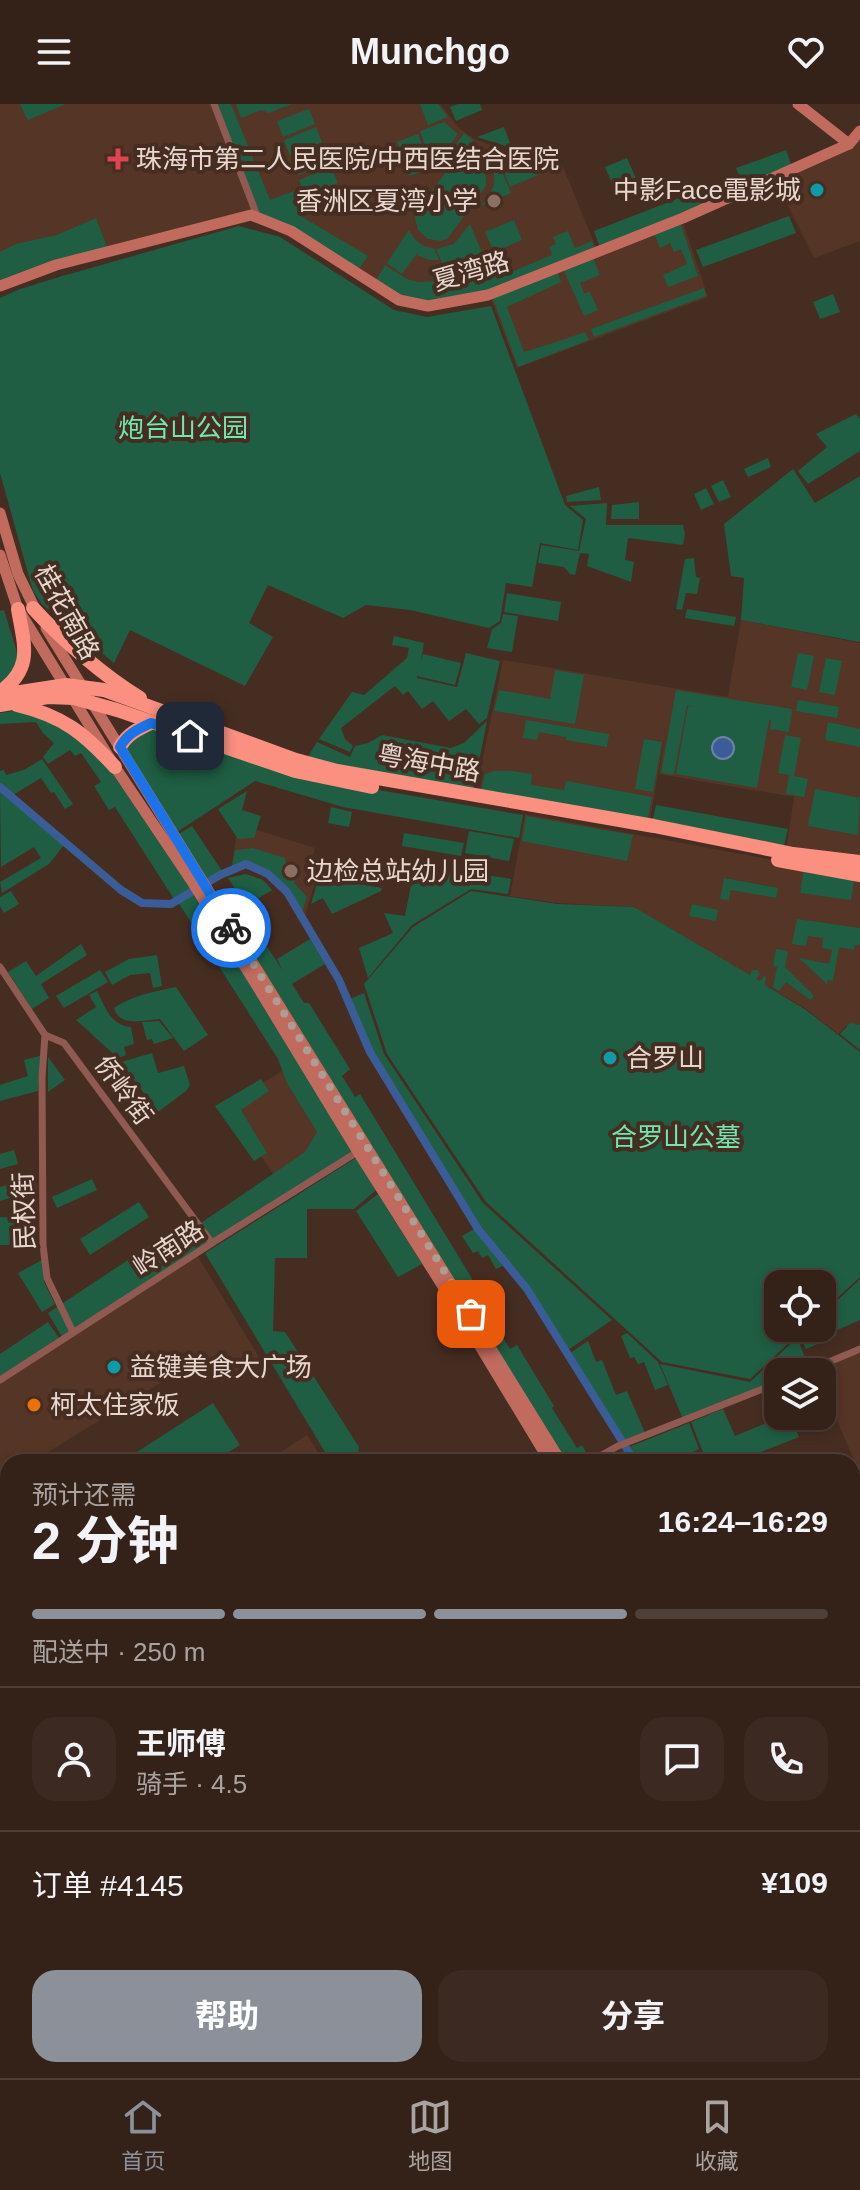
<!DOCTYPE html>
<html lang="zh">
<head>
<meta charset="utf-8">
<style>
	body { margin:0; font-family:Arial,"Noto Sans SC",sans-serif; background:#3c2a22; color:#f1f3f6; height:100vh; display:flex; flex-direction:column; font-size:30px; white-space:nowrap }
	* { box-sizing:border-box; margin:0 }
	p { font-size:26px; color:#a9a4a2 }
	.icon { flex:none; width:44px; height:44px; fill:none; stroke:currentColor; stroke-width:2; stroke-linecap:round; stroke-linejoin:round }
	.map { position:relative; flex:1; overflow:hidden }
	.sheet { position:absolute; left:0px; top:1350px; width:860px; height:624px; display:flex; flex-direction:column; background:#342219; border-radius:24px 24px 0 0; box-shadow:0 4px 12px #0003,0 0 0 2px #4e3f38 }
	.sheet>* { flex:none }
	.fabs { position:absolute; left:764px; top:1166px; display:grid; gap:16px }
	.fabs a { display:grid; place-items:center; width:72px; height:72px; border-radius:16px; background:#342219; box-shadow:0 4px 12px #0003,0 0 0 2px #4e3f38; font-size:40px }
	.pin { position:absolute; display:grid; place-items:center; width:68px; height:68px; color:#fff; margin:-34px; border-radius:16px; box-shadow:0 4px 12px #0006 }
	.courier { position:absolute; display:grid; place-items:center; width:80px; height:80px; margin:-40px; border:6px solid #1a73e8; border-radius:50%; background:#fff; color:#222; box-shadow:0 2px 10px #0007 }
	.overview em { font-style:normal; font-weight:700 }
	.overview div { display:flex; flex-direction:column-reverse }
	.overview { display:flex; align-items:center; justify-content:space-between; height:136px; padding:0 32px }
	h1 { font-size:52px; font-weight:700; line-height:60px }
	.bar { display:grid; grid-template-columns:repeat(4,1fr); gap:12px 8px; align-content:center; height:96px; padding:0 32px }
	.bar i { height:10px; border-radius:6px; background:#4e3f38 }
	.bar .current { background:#8c9099 }
	.bar p { grid-column:span 4 }
	.line { display:flex; align-items:center; gap:20px; padding:0 32px; border-top:2px solid #4e3f38 }
	.line div { flex:1 }
	.round { display:grid; place-items:center; flex:none; width:84px; height:84px; border-radius:24px; background:#3c2a22 }
	.button { display:flex; gap:16px; margin-top:auto; padding:16px 32px }
	.button a { flex:1; height:92px; border-radius:24px; background:#8c9099; color:#fff; font-size:32px; font-weight:700; line-height:92px; text-align:center }
	.button a+a { background:#3c2a22; color:#f1f3f6 }
	header { display:flex; justify-content:space-between; align-items:center; height:104px; padding:0 32px; background:#342219; font-size:36px; font-weight:700 }
	.dock { display:flex; justify-content:space-around; align-items:center; height:112px; border-top:2px solid #4e3f38; background:#342219; font-size:22px; color:#a9a4a2 }
	.dock a { display:grid; justify-items:center; gap:4px }
	.dock .current { color:#8c9099 }
	.map>svg:first-child { display:block }
	.built { fill:#543526 }
	.green { fill:#1f5e43 }
	.water { fill:#3a5d98; stroke:#6e82a8; stroke-width:2 }
	.lines { fill:none; stroke-linecap:round; stroke-linejoin:round }
	.canal { stroke:#3a5d98; stroke-width:8 }
	.street { stroke:#905951; stroke-width:7 }
	.secondary { stroke:#c16b5f; stroke-width:11 }
	.primary { stroke:#e8796a; stroke-width:12 }
	.highway { stroke:#fb9081; stroke-width:14 }
	.done { stroke:#af9c92; stroke-width:8; stroke-dasharray:0 14.4 }
	.route { stroke:#1a73e8; stroke-width:10 }
	.health-dot { fill:#e0444e; stroke:#462d21; stroke-width:3 }
	.culture-dot { fill:#0f9aa8; stroke:#462d21; stroke-width:3 }
	.education-dot { fill:#8d6e63; stroke:#462d21; stroke-width:3 }
	.food-dot { fill:#e8710a; stroke:#462d21; stroke-width:3 }
	.labels { text-anchor:middle; dominant-baseline:central; stroke-width:8; stroke-linejoin:round; paint-order:stroke }
	.poi-label { font-size:26px; fill:#e7d7cf; stroke:#462d21; text-anchor:start }
	.street-label { font-size:26px; fill:#e7d7cf; stroke:#462d21 }
	.park-label { font-size:26px; fill:#6fe7b1; stroke:#462d21 }
</style>
</head>
<body>
<header><svg class="icon" aria-label="menu" viewBox="0 0 24 24"><path d="M4 6h16M4 12h16M4 18h16"/></svg>Munchgo<svg class="icon" aria-label="heart" viewBox="0 0 24 24"><path d="M12 20l-8-8c-3-5 5-10 8-4 3-6 11-1 8 4z"/></svg></header>
<div class="map">
<svg width="860" height="1974" viewBox="0 0 860 1974">
	<rect width="100%" height="100%" fill="#462d21"/>
	<g class="built">
		<polygon points="0,0 440,0 459,24 474,35 511,48 553,38 597,146 682,115 708,193 517,264 489,190 428,202 359,168 251,111 0,181"/>
		<polygon points="860,28 860,137 814,154 774,74"/>
		<polygon points="741,516 860,539 860,757 786,747 794,693 659,670 665,630 649,721 478,691 483,670 481,663 503,556 728,593"/>
		<polygon points="525,710 860,772 860,925 846,922 838,930 806,905 634,803 557,799 510,792"/>
		<polygon points="238,720 315,744 310,762 319,765 304,815 288,788 268,769 246,760 231,766"/>
		<polygon points="301,955 357,1048 287,1091 227,1001"/>
		<polygon points="197,1151 259,1253 221,1278 204,1252 32,1358 8,1358 8,1427 0,1406 0,1277"/>
		<polygon points="860,1246 860,1370 822,1281 822,1268 816,1268 815,1265"/>
		<polygon points="307,1331 324,1358 265,1358"/>
		<polygon points="0,1413 8,1434 8,1501 0,1504"/>
		<polygon points="860,1473 860,1716 852,1719 852,1477"/>
		<polygon points="0,1884 8,1894 8,1931 0,1940"/>
		<polygon points="664,1966 772,1966 775,1974 667,1974"/>
	</g>
	<g class="green">
		<polygon points="20,0 66,0 28,16"/>
		<polygon points="217,0 231,0 270,96 294,87 303,103 299,111 368,152 358,166 260,111"/>
		<polygon points="236,0 292,0 269,9 261,6 241,14"/>
		<polygon points="420,0 438,0 448,13 428,21"/>
		<polygon points="458,0 480,0 482,6 456,17 450,3"/>
		<polygon points="309,5 315,20 283,33 277,17"/>
		<polygon points="444,18 458,30 433,64 420,27"/>
		<polygon points="316,23 322,39 290,52 284,36"/>
		<polygon points="504,23 512,44 477,33"/>
		<path d="M464 29 473 36 471 39 498 58 511 89 481 102C486 95 493 88 494 79 498 52 469 43 448 51Z"/>
		<polygon points="418,30 431,64 410,72 397,38"/>
		<polygon points="552,39 557,52 542,58 541,56 545,68 510,83 502,63 538,48 537,45"/>
		<polygon points="323,43 330,59 298,71 292,55"/>
		<polygon points="786,46 792,63 680,111 599,141 594,127 739,71 736,64"/>
		<path d="M465 54C482 57 487 66 486 82L448 134 441 137 428 135 418 126 415 114 418 105 449 64 455 58Z"/>
		<polygon points="627,54 639,82 617,91 605,63"/>
		<polygon points="331,63 338,79 306,91 299,76"/>
		<polygon points="789,112 796,129 703,163 696,146"/>
		<polygon points="96,114 107,143 0,178 0,148 16,140 57,131"/>
		<polygon points="514,116 522,136 494,148 485,128"/>
		<polygon points="680,117 698,172 668,183 663,171 687,160 681,145 674,148 670,139 660,144 653,127"/>
		<polygon points="470,120 483,151 442,159 436,145 454,140"/>
		<polygon points="239,122 280,133 394,206 427,213 491,202 565,401 583,416 578,446 540,439 532,483 506,479 500,517 489,524 410,506 366,501 343,514 268,481 249,519 273,533 245,582 130,526 114,559 42,500 33,487 0,369 0,194 20,185 59,173"/>
		<path d="M409 126C415 137 421 143 434 144L439 156H429L417 151 418 148 402 170 387 159Z"/>
		<polygon points="568,127 575,144 592,137 594,143 488,189 423,199 400,193 376,176 385,161 407,175 418,178 471,175 477,173 475,167 494,162 499,173 552,151 549,143 556,140 553,133"/>
		<polygon points="592,151 600,171 580,179 584,189 590,188 598,206 584,212 562,162"/>
		<path d="M556 164 561 178 507 203 524 248C545 242 565 235 585 228L589 236 518 263 492 192Z"/>
		<polygon points="704,184 706,192 594,233 591,225"/>
		<polygon points="833,190 840,208 820,215 813,198"/>
		<polygon points="856,310 860,315 860,347 808,380 798,367 827,343 816,330"/>
		<polygon points="768,354 771,363 748,373 744,365"/>
		<polygon points="793,365 815,399 860,372 860,538 741,516 744,474 731,472 724,420"/>
		<polygon points="723,376 731,393 719,398 711,382"/>
		<polygon points="599,383 601,396 567,398 566,392"/>
		<polygon points="706,384 714,400 701,406 694,390"/>
		<polygon points="639,398 639,415 611,415 612,401"/>
		<polygon points="607,399 606,421 683,421 685,430 683,441 628,434 625,456 634,458 631,478 587,462 589,450 580,449 575,471 570,470 564,463 538,459 541,441 579,447 586,415 570,402"/>
		<polygon points="694,454 696,473 700,474 697,490 686,489 682,506 676,505 685,455"/>
		<polygon points="507,489 561,498 558,517 504,508"/>
		<polygon points="687,505 736,513 734,522 685,514"/>
		<polygon points="4,506 19,555 15,567 0,580 0,507"/>
		<polygon points="503,510 518,512 512,548 487,544 492,525 501,519"/>
		<polygon points="394,532 424,539 420,561 423,550 461,559 455,581 417,572 417,574 457,583 466,549 500,557 487,614 479,620 466,605 449,617 433,597 422,605 408,587 403,591 395,582 341,624 345,635 353,642 350,648 319,635 352,588 364,591 407,554 409,544 392,541"/>
		<polygon points="798,549 814,552 807,586 791,583"/>
		<polygon points="826,554 842,557 835,591 819,588"/>
		<polygon points="555,566 584,571 575,620 494,607 499,586 550,595"/>
		<polygon points="676,586 792,605 789,628 770,625 771,616 769,616 757,684 676,670 688,602 694,603 687,601 674,671 661,669"/>
		<polygon points="798,596 839,603 837,614 796,607"/>
		<polygon points="13,607 38,608 47,611 113,665 193,784 174,795 115,703 109,706 94,682 101,678 81,649 75,652 70,646 48,660 43,653 54,639 43,629 36,618 0,620 0,609"/>
		<polygon points="526,616 609,630 607,643 566,636 566,633 539,628 537,636 523,634"/>
		<polygon points="487,617 473,688 306,656 317,638 350,653 355,642 368,639 382,631 451,644 464,639"/>
		<polygon points="828,618 860,625 860,643 825,636"/>
		<polygon points="151,620 332,678 523,711 519,734 343,703 255,677 174,730 121,643"/>
		<polygon points="785,631 801,634 794,672 808,675 804,693 786,690 789,671 778,669"/>
		<polygon points="644,635 662,638 653,688 635,685"/>
		<polygon points="42,655 73,700 65,705 54,688 51,689 41,674 13,691 0,680 0,667 4,666 6,671 24,666"/>
		<polygon points="494,667 512,667 532,670 531,681 564,686 566,677 652,693 647,719 480,690 485,670"/>
		<polygon points="815,685 860,694 858,731 808,722"/>
		<polygon points="247,687 242,706 261,712 254,734 238,735 218,705"/>
		<polygon points="0,688 64,741 49,760 2,789 0,778 41,754 34,743 1,763"/>
		<polygon points="656,701 788,725 783,745 652,720"/>
		<polygon points="331,703 352,708 349,723 328,719"/>
		<polygon points="526,712 633,731 627,757 522,737"/>
		<polygon points="192,722 222,767 205,776 177,731"/>
		<polygon points="469,727 514,735 509,757 465,749"/>
		<polygon points="404,729 464,739 461,752 402,742"/>
		<path d="M253 744 285 754 287 764 297 772 294 779 307 793 302 808C286 782 275 770 246 758L232 763 235 746Z"/>
		<polygon points="804,763 855,772 851,796 800,789"/>
		<polygon points="449,765 511,775 508,790 471,785 412,821 368,874 359,844 393,829 384,809 405,812 413,771 447,777"/>
		<polygon points="246,770 263,776 272,786 246,802 228,774"/>
		<polygon points="319,773 382,784 381,787 332,810 323,794 311,800"/>
		<polygon points="724,774 778,784 776,794 731,786 729,796 720,795"/>
		<polygon points="11,787 19,800 4,809 0,802 0,793"/>
		<polygon points="471,787 557,800 634,803 750,871 752,866 758,866 760,870 756,875 760,877 764,872 766,873 765,881 806,906 860,948 860,1173 822,1208 822,1180 778,1180 778,1224 805,1224 750,1275 662,1258 486,1098 387,950 364,880 413,823"/>
		<polygon points="196,788 355,1047 62,1233 48,1209 170,1128 178,1138 191,1129 195,1123 305,1048 317,1028 287,979 278,955 178,798"/>
		<polygon points="692,800 718,806 716,817 689,812"/>
		<polygon points="797,815 860,824 860,841 855,841 854,846 839,843 833,877 828,876 827,880 799,854 829,860 832,846 822,844 823,834 808,832 806,842 792,840"/>
		<polygon points="255,824 283,867 277,855 310,835 325,860 292,880 304,899 309,899 350,965 342,972 355,993 360,990 474,1178 470,1181 510,1245 517,1241 554,1302 552,1304 577,1344 582,1341 592,1358 563,1358 239,833"/>
		<polygon points="81,840 87,851 41,880 49,894 32,905 8,868 26,857 36,872"/>
		<polygon points="776,845 788,847 785,863 814,892 810,896 786,878 779,887 773,883 777,863 773,861"/>
		<polygon points="157,851 162,882 153,884 150,869 130,871 112,881 105,868 129,855"/>
		<polygon points="100,866 108,878 64,904 56,892"/>
		<path d="M176 883 208 931 184 947 160 915C143 916 120 924 114 904 133 891 153 888 176 883Z"/>
		<path d="M97 887C106 904 110 921 131 923L134 940 124 943 126 951 118 954 76 916 96 903 89 891Z"/>
		<polygon points="364,889 384,950 483,1099 612,1216 568,1246 530,1186 480,1126 370,947 350,895"/>
		<polygon points="159,917 173,934 154,940 152,935 147,936 142,918"/>
		<polygon points="850,919 860,921 860,946 840,930"/>
		<polygon points="152,949 158,969 184,962 190,981 186,987 158,1008 121,958"/>
		<polygon points="40,952 38,987 0,997 0,981 28,972 24,956"/>
		<polygon points="48,953 65,976 48,988"/>
		<polygon points="261,975 269,987 241,1006 267,1049 254,1057 215,1002"/>
		<polygon points="14,1046 18,1060 0,1065 0,1050"/>
		<polygon points="356,1054 376,1086 354,1105 307,1105 307,1154 275,1154 273,1227 285,1228 359,1343 358,1357 356,1358 331,1358 205,1149"/>
		<polygon points="34,1073 37,1086 0,1097 0,1083"/>
		<polygon points="92,1075 97,1086 57,1104 52,1093"/>
		<polygon points="378,1090 422,1160 398,1173 356,1107"/>
		<polygon points="139,1098 149,1113 90,1151 80,1135"/>
		<polygon points="0,1113 20,1114 19,1141 0,1141"/>
		<polygon points="474,1125 504,1161 496,1165 488,1151 482,1154 478,1147 473,1149 462,1132"/>
		<polygon points="42,1156 44,1178 55,1200 42,1208 18,1169"/>
		<polygon points="860,1175 860,1216 835,1227 836,1232 806,1245 800,1231 808,1224 822,1224 822,1211"/>
		<polygon points="48,1218 59,1234 0,1272 0,1250"/>
		<polygon points="627,1229 658,1258 668,1281 655,1286 644,1258 638,1260 634,1253 630,1254 621,1232"/>
		<polygon points="797,1234 809,1263 797,1268 778,1268 778,1276 683,1315 660,1260 750,1278"/>
		<polygon points="588,1237 596,1258 602,1256 616,1291 627,1287 645,1329 625,1337 570,1249"/>
		<polygon points="213,1299 240,1341 213,1358 143,1358 137,1348"/>
		<polygon points="723,1305 735,1332 783,1312 790,1312 799,1333 753,1351 755,1358 707,1358 691,1318"/>
		<polygon points="689,1319 699,1345 687,1351 690,1358 637,1358 629,1343"/>
		<polygon points="855,1526 860,1533 860,1579 852,1582 852,1528"/>
		<polygon points="860,1666 860,1713 852,1716 852,1669"/>
		<polygon points="0,1752 8,1759 8,1894 0,1883"/>
		<polygon points="8,1931 8,1966 80,1966 79,1974 0,1974 0,1941"/>
		<polygon points="857,1949 860,1958 860,1974 838,1974 835,1966 852,1966 852,1950"/>
		<polygon points="138,1966 226,1966 206,1974 155,1974"/>
	</g>
	<circle class="water" cx="723" cy="644" r="11"/>
	<g class="lines">
		<polyline class="canal" points="0,683 121,786 142,799 171,800 220,771 246,760 268,770 287,788 339,876 370,948 478,1125 527,1185 635,1358"/>
		<g class="street">
			<polyline points="214,0 258,114"/>
			<polyline points="0,863 45,931 64,939 212,1139"/>
			<polyline points="45,931 42,973 43,1141 47,1174 73,1228"/>
			<polyline points="805,1268 860,1245"/>
			<polyline points="0,1276 212,1139 359,1047"/>
			<polyline points="589,1358 618,1342 778,1279"/>
		</g>
		<g class="secondary">
			<polyline points="798,0 849,40"/>
			<polyline points="0,182 56,161 251,111 291,127 399,196 428,202 488,191 683,114 849,40 860,27"/>
			<polyline points="0,409 18,470 37,509"/>
			<polyline points="0,451 18,505 115,663 193,779 254,877 358,1048 463,1214 550,1358"/>
			<polyline points="46,524 561,1358"/>
			<polyline points="852,1827 860,1840"/>
			<polyline points="852,1846 860,1859"/>
		</g>
		<g class="primary">
			<polyline points="0,1677 8,1698"/>
			<polyline points="852,1720 860,1716"/>
			<polyline points="0,1736 8,1758"/>
			<polyline points="852,1739 860,1736"/>
			<polyline points="89,1966 92,1974"/>
			<polyline points="112,1966 115,1974"/>
			<polyline points="131,1966 146,1974"/>
			<polyline points="79,1974 80,1966"/>
			<polyline points="213,1974 233,1966"/>
			<polyline points="226,1974 246,1966"/>
			<polyline points="243,1974 263,1966"/>
			<polyline points="270,1974 290,1966"/>
			<polyline points="302,1974 321,1966"/>
		</g>
		<g class="highway">
			<path d="M33 504C61 535 104 572 140 594"/>
			<path d="M0 588C34 564 24 541 18 505"/>
			<polyline points="0,591 66,581 104,586 296,656 337,667 654,722 793,750 860,758"/>
			<polyline points="0,601 48,593 74,594 117,606 295,667 372,683"/>
			<path d="M17 601C63 612 84 629 115 663"/>
			<path d="M120 643C127 630 138 625 151 619"/>
			<polyline points="778,756 860,771"/>
		</g>
	</g>
	<g class="lines">
		<polyline class="done" points="231,824 471,1210"/>
		<path class="route" d="M190 632 151 619C138 625 127 630 120 643L231 824"/>
	</g>
	<path class="health-dot" d="M114 43h8v8h8v8h-8v8h-8v-8h-8v-8h8z"/>
	<g class="culture-dot">
		<circle cx="817" cy="86" r="8"/>
		<circle cx="610" cy="954" r="8"/>
		<circle cx="114" cy="1263" r="8"/>
	</g>
	<g class="education-dot">
		<circle cx="494" cy="97" r="8"/>
		<circle cx="291" cy="767" r="8"/>
	</g>
	<circle class="food-dot" cx="34" cy="1301" r="8"/>
	<g class="labels">
		<g class="poi-label">
			<text x="136" y="55">珠海市第二人民医院/中西医结合医院</text>
			<text x="801" y="86" text-anchor="end">中影Face電影城</text>
			<text x="478" y="97" text-anchor="end">香洲区夏湾小学</text>
			<text x="307" y="767">边检总站幼儿园</text>
			<text x="626" y="954">合罗山</text>
			<text x="130" y="1263">益键美食大广场</text>
			<text x="50" y="1301">柯太住家饭</text>
		</g>
		<g class="street-label">
			<text transform="translate(471 167) rotate(-16)">夏湾路</text>
			<text transform="translate(67 508) rotate(61)">桂花南路</text>
			<text transform="translate(429 659) rotate(10)">粤海中路</text>
			<text transform="translate(124 986) rotate(54)">侨岭街</text>
			<text transform="translate(24 1107) rotate(-92)">民权街</text>
			<text transform="translate(168 1144) rotate(-33)">岭南路</text>
		</g>
		<g class="park-label">
			<text x="183" y="324">炮台山公园</text>
			<text x="676" y="1033">合罗山公墓</text>
		</g>
	</g>
</svg>
<div class="fabs">
<a><svg class="icon" aria-label="locate" viewBox="0 0 24 24"><circle cx="12" cy="12" r="6"/><path d="M12 2v4M12 18v4M2 12h4M18 12h4"/></svg></a>
<a><svg class="icon" aria-label="layers" viewBox="0 0 24 24"><path d="M12 4l9 5-9 5-9-5zM3 14l9 5 9-5"/></svg></a>
</div>
<div class="pin" style="left:471px;top:1210px;background:#ea580c"><svg class="icon" aria-label="bag" viewBox="0 0 24 24"><path d="M5 8h14l-1 12H6zM9 8a3 3 0 0 1 6 0"/></svg></div>
<div class="pin" style="left:190px;top:632px;background:#1f2937"><svg class="icon" aria-label="home" viewBox="0 0 24 24"><path d="M3 11l9-7 9 7M6 9v11h12V9"/></svg></div>
<div class="courier" style="left:231px;top:824px"><svg class="icon" aria-label="bike" viewBox="0 0 24 24"><circle cx="6" cy="16" r="4"/><circle cx="18" cy="16" r="4"/><path d="M6 16l4-8h5l3 8M10 8l3 8H6M13 5h3"/></svg></div>
<section class="sheet">
<div class="overview"><div><h1>2 分钟</h1><p>预计还需</p></div><em>16:24–16:29</em></div>
<div class="bar"><i class="current"></i><i class="current"></i><i class="current"></i><i></i><p>配送中 · 250 m</p></div>
<div class="line" style="height:144px"><a class="round"><svg class="icon" aria-label="person" viewBox="0 0 24 24"><circle cx="12" cy="8" r="4"/><path d="M4 21q1-7 8-7t8 7"/></svg></a><div><b>王师傅</b><p>骑手 · 4.5</p></div><a class="round"><svg class="icon" aria-label="chat" viewBox="0 0 24 24"><path d="M4 5h16v11H9l-5 4z"/></svg></a><a class="round"><svg class="icon" aria-label="phone" viewBox="0 0 24 24"><path d="M5 4h4l2 5-3 2q2 4 5 5l2-3 5 2v4C11 20 4 13 5 4z"/></svg></a></div>
<div class="line" style="height:104px"><div>订单 #4145</div><b>¥109</b></div>
<div class="button"><a>帮助</a><a>分享</a></div>
</section>
</div>
<nav class="dock">
<a class="current"><svg class="icon" aria-label="home" viewBox="0 0 24 24"><path d="M3 11l9-7 9 7M6 9v11h12V9"/></svg>首页</a>
<a><svg class="icon" aria-label="map" viewBox="0 0 24 24"><path d="M3 6l6-2 6 2 6-2v14l-6 2-6-2-6 2zM9 4v14M15 6v14"/></svg>地图</a>
<a><svg class="icon" aria-label="saved" viewBox="0 0 24 24"><path d="M7 4h10v16l-5-4-5 4z"/></svg>收藏</a>
</nav>
</body>
</html>
